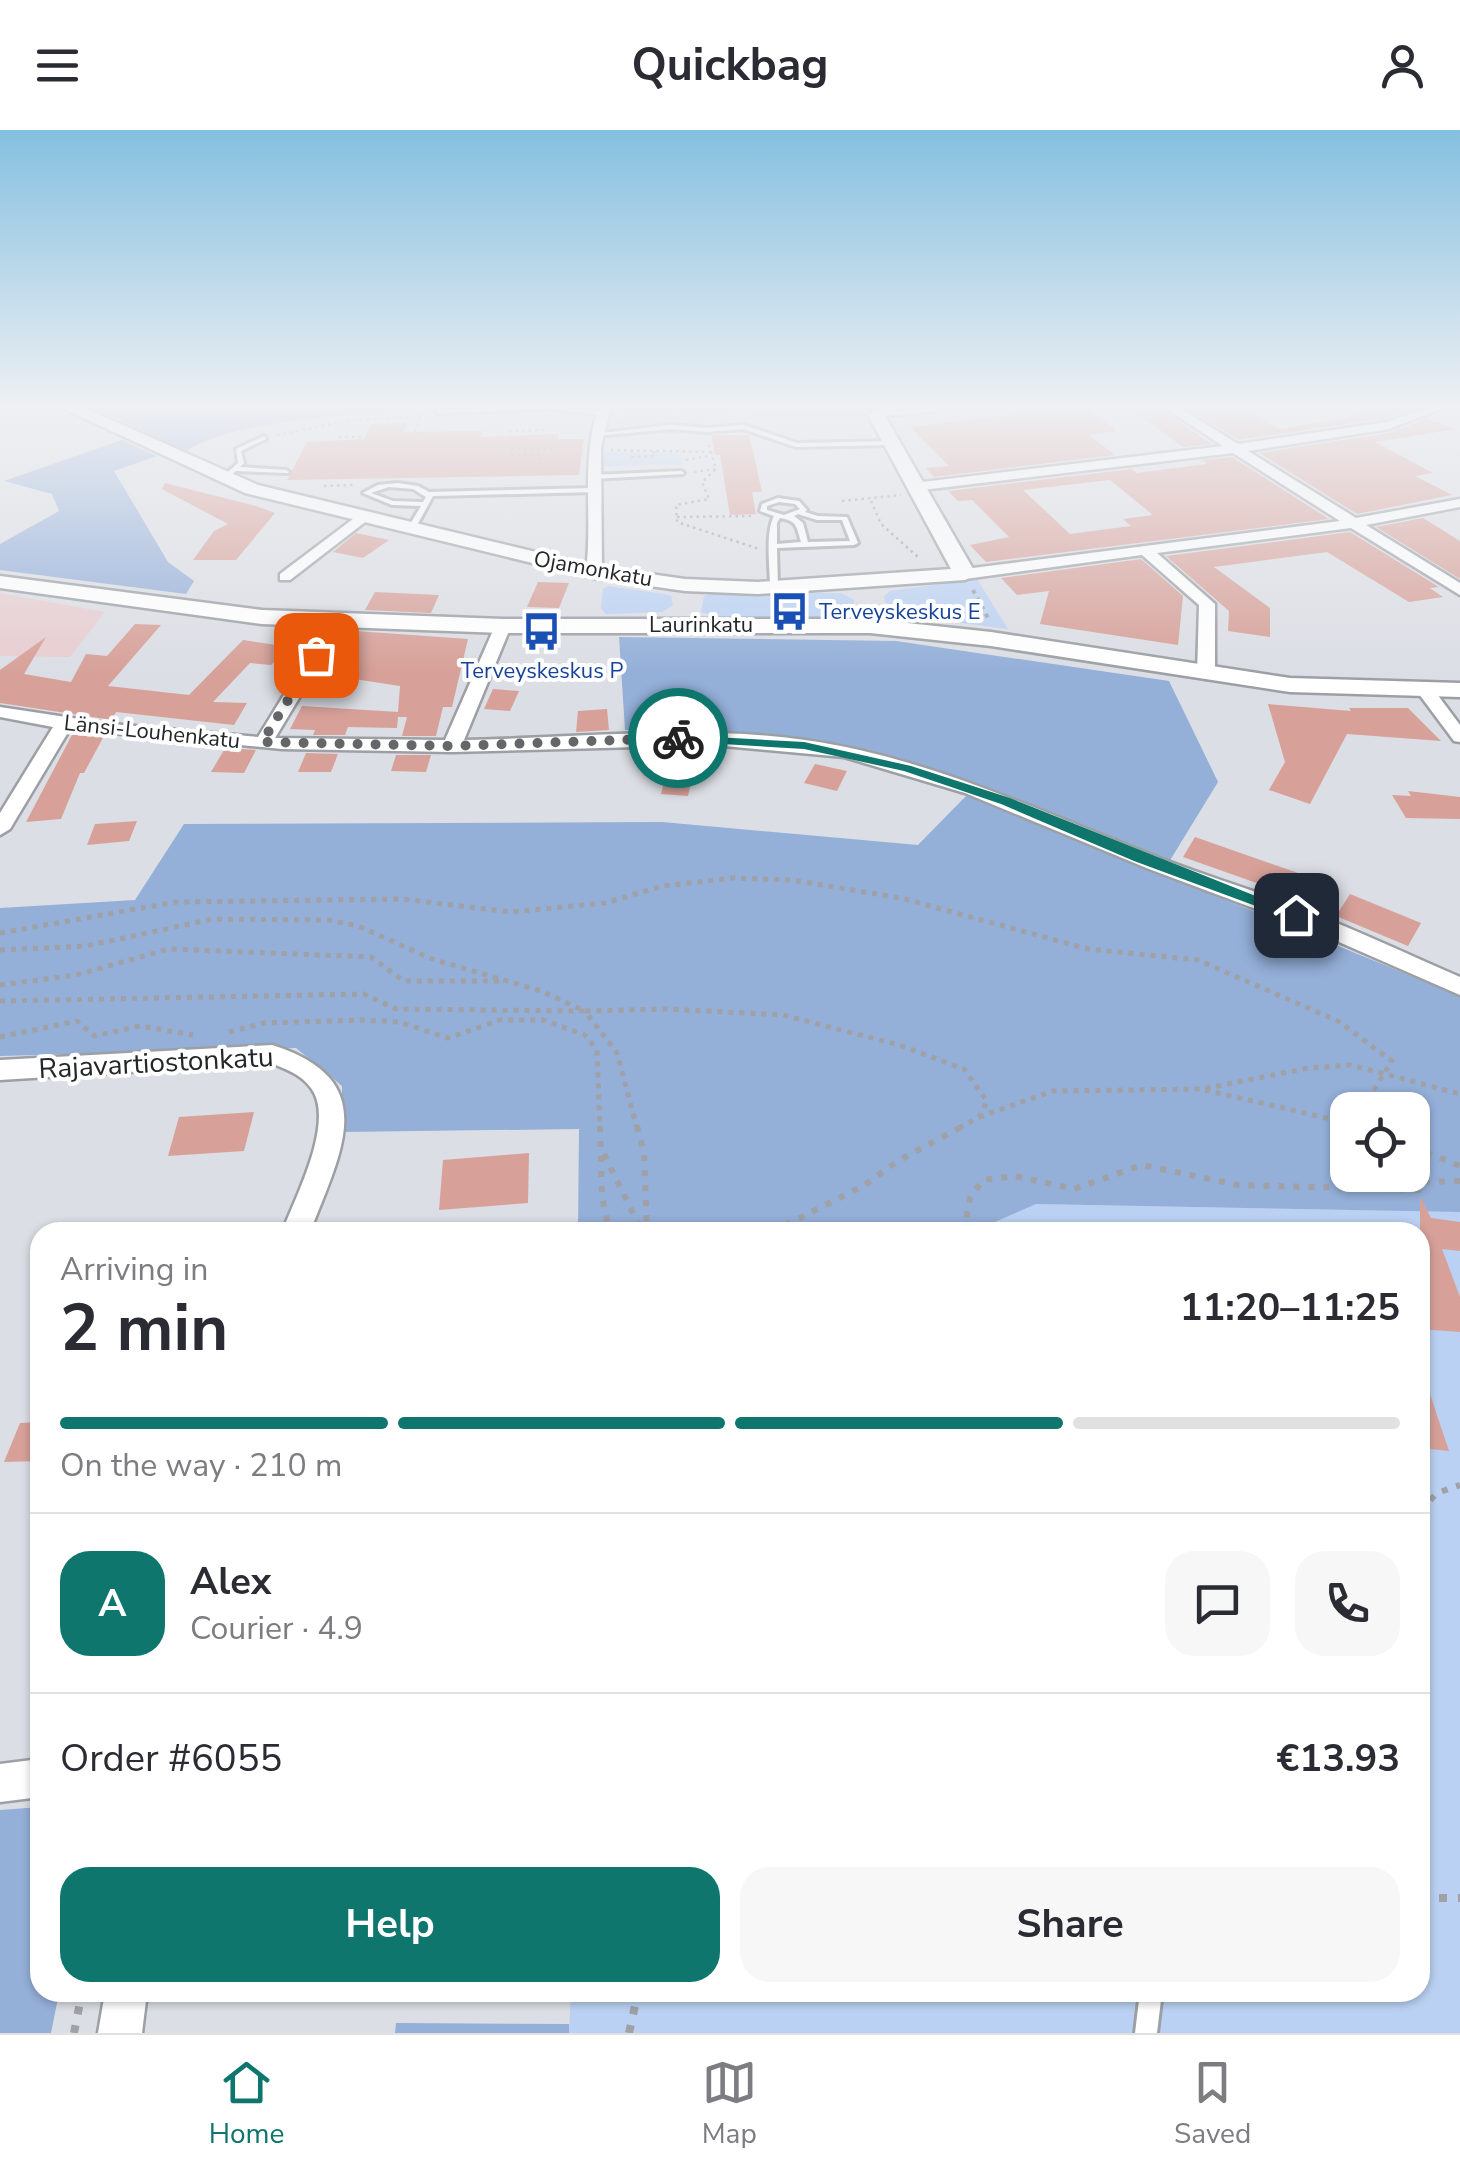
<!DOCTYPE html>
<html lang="en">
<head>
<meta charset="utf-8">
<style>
	body { margin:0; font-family:"Nunito Sans",sans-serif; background:#f7f7f7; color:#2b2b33; height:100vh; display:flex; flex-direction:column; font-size:38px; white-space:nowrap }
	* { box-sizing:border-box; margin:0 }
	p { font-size:32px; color:#7c7c81 }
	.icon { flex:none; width:55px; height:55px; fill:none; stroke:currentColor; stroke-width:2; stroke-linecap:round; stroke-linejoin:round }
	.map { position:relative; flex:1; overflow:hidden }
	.sheet { position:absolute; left:30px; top:1092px; width:1400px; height:780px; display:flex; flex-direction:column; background:#fff; border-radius:30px; box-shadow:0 2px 8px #0004 }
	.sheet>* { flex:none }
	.fabs { position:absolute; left:1330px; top:962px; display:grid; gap:20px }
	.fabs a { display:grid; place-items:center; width:100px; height:100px; border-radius:20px; background:#fff; box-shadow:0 2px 8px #0004; font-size:50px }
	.pin { position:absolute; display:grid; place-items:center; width:85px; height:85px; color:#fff; margin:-42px; border-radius:20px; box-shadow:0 5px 15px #0006 }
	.courier { position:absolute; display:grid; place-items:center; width:100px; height:100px; margin:-50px; border:8px solid #0f766e; border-radius:50%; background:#fff; color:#222; box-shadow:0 2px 12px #0007 }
	.head em { font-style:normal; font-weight:700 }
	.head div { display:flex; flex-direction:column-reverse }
	.head { display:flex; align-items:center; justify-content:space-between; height:170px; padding:0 30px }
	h1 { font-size:65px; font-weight:700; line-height:75px }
	.bar { display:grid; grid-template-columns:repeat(4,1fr); gap:15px 10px; align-content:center; height:120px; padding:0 30px }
	.bar i { height:12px; border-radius:8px; background:#e1e1e2 }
	.bar .active { background:#0f766e }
	.bar p { grid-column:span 4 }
	.line { display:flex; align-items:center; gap:25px; padding:0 30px; border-top:2px solid #e1e1e2 }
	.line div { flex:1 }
	.round { display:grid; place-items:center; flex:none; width:105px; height:105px; border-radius:30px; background:#f7f7f7 }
	.cta { display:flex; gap:20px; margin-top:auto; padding:20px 30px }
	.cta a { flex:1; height:115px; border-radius:30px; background:#0f766e; color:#fff; font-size:40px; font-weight:700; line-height:115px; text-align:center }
	.cta a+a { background:#f7f7f7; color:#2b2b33 }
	header { display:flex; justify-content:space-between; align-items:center; height:130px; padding:0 30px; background:#fff; font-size:45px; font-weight:700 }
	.tabs { display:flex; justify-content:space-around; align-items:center; height:140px; border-top:2px solid #e1e1e2; background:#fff; font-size:28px; color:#7c7c81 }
	.tabs a { display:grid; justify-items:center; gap:5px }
	.tabs .active { color:#0f766e }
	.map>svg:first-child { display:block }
	.commercial { fill:#e7cdd0 }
	.green { fill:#bad1f3 }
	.forest { fill:#94afd8; fill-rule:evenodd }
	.building { fill:#d7a199; fill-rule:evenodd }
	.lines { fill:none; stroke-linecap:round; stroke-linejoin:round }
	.lane-casing { stroke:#9ca0a5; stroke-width:6 }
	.street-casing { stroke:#9ca0a5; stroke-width:5 }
	.secondary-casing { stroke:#9ca0a5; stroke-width:5 }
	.path-far4 { stroke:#9fa1a6; stroke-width:2.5; stroke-dasharray:2.5 4; stroke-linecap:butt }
	.path-far3 { stroke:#9fa1a6; stroke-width:4; stroke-dasharray:4 5; stroke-linecap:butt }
	.path-far2 { stroke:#9fa1a6; stroke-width:5; stroke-dasharray:5 6; stroke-linecap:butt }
	.path-far1 { stroke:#9fa1a6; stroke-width:6; stroke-dasharray:6 9; stroke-linecap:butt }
	.path { stroke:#9fa1a6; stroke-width:8; stroke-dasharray:8 11; stroke-linecap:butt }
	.lane { fill:#fff; fill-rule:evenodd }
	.street { fill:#fff; fill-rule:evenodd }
	.secondary { fill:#fff; fill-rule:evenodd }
	.route { fill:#0f766e }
	.done { stroke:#64666a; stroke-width:10; stroke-dasharray:0 18 }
	.labels { text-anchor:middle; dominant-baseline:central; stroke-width:8; stroke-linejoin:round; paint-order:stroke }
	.far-street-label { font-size:22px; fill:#242628; stroke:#fff }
	.far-transit-label { font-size:22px; fill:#164399; stroke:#fff; text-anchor:start }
	.street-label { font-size:28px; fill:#242628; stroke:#fff }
</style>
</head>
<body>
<header><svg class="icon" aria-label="menu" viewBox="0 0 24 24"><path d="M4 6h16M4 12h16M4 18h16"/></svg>Quickbag<svg class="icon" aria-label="person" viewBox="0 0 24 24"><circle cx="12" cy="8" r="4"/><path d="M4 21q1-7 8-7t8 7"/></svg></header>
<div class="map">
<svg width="1460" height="1903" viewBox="0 0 1460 1903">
	<rect width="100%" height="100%" fill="#dbdee4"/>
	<polygon class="commercial" points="0,463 105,482 70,527 0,526"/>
	<g class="green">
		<polygon points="612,276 895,276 883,277 867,289 607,294"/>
		<polygon points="603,322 681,324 682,334 603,337"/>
		<polygon points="977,449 1008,499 908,486 885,472 884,466 890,461"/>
		<polygon points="608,456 664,464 671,466 673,475 662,482 606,484 601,478 603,459"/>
		<polygon points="841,463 854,470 853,488 714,487 701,482 704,466 711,464"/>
		<polygon points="1036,1074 1460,1082 1460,1903 569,1903 571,1863 1420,1862 1420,1102 972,1102"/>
	</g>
	<g class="forest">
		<path d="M91 276H431C374 284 226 289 186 322Z"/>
		<polygon points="122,310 157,326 114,341 168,432 194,451 186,464 0,440 0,414 59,381 52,364 4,351"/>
		<path d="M619 507 896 511 1169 551 1218 652 1169 732C1071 692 972 644 868 621 788 602 706 600 625 600Z"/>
		<path d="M968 664 1460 866V1082L1036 1074 972 1102H578L579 999 342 1002V956L296 918 0 926V778L135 770 184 694 662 692 918 715ZM1348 980H1412V1045H1348Z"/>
		<polygon points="40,1677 40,1862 59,1863 51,1903 0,1903 0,1680"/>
		<polygon points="396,1893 569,1894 569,1903 395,1903"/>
	</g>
	<g class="building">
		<polygon points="1083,276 1117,301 1089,305 1115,325 934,347 926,338 949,336 910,297"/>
		<polygon points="1183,276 1237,276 1280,299 1346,288 1382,276 1406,281 1386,288 1239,310"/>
		<polygon points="1159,278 1160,279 1212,314 1183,317 1134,281"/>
		<polygon points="1426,289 1456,299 1375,312 1433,343 1415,346 1452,365 1357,384 1259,323 1390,303"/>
		<polygon points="407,293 403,302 482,301 480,307 559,304 558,309 584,309 579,345 287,350 307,312 364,309 371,294"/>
		<polygon points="711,305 749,305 762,362 752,362 756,384 730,385 720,325 715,325"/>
		<path d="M1232 327 1329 389 986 432 970 415 1009 407 972 370 958 371 948 361 1132 339 1137 343 1207 334 1202 330ZM1110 350 1153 385 1123 389 1131 396 1070 404 1023 360Z"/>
		<polygon points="165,353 256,376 275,383 236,430 193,430 214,401 228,394 162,359"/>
		<polygon points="1423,388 1460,411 1460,449 1376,397"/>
		<polygon points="1350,402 1439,457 1430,458 1443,467 1409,472 1327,422 1214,437 1270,478 1270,507 1228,501 1229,481 1166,426"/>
		<polygon points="356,403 389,410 363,428 333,422"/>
		<polygon points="1141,429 1183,466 1178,515 1040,494 1049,461 1017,465 1001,448"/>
		<polygon points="538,452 569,453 559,478 527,477"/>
		<polygon points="375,462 439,465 431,483 365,480"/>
		<polygon points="135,494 161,495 108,556 189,565 243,510 290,517 271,535 250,533 213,572 247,573 234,595 116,582 112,590 0,573 0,540 46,507 24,544 71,552 86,524 107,526"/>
		<polygon points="356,501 468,509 452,577 443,577 436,606 402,606 407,587 398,587 397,598 348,597 345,605 313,605 315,600 290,599 302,576 398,582 400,556 328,545"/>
		<polygon points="493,559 519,561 510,581 484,579"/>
		<polygon points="1268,574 1351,581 1349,578 1408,578 1441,611 1347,604 1310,674 1269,660 1285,632"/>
		<polygon points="607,579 609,600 576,602 578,581"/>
		<polygon points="73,603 104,606 84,643 80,643 61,689 26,692"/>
		<polygon points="224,620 243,619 256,620 244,643 211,642"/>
		<polygon points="674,620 698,621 688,666 661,664 665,647 644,646 651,621"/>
		<polygon points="306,623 338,624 331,642 298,642"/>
		<polygon points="396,625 431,625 426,642 391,641"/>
		<polygon points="815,634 847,641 837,661 804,653"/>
		<polygon points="1408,661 1460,667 1460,689 1406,688 1392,665 1411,666"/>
		<polygon points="137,691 129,711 87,715 95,694"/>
		<polygon points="1195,707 1301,744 1290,765 1183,727"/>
		<polygon points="1350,764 1421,793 1408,816 1336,786"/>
		<polygon points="254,982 244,1021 168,1026 179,987"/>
		<polygon points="529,1023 528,1073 439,1080 443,1030"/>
		<polygon points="1420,1066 1431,1088 1460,1092 1460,1121 1442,1119 1460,1167 1460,1202 1420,1199"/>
		<polygon points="1424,1246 1449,1321 1420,1318 1420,1247"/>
		<polygon points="40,1292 40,1331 4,1332 20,1293"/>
	</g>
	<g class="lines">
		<defs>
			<g id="lane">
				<polygon points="531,276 557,276 605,283 602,285 551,279 439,283 436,281 439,279"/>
				<polygon points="671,295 707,298 744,295 797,313 891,311 894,313 891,315 796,317 743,299 707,302 671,299 595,306 592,304"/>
				<polygon points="264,306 266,309 241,321 244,333 240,337 286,340 289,342 288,343 236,341 225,350 221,350 221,348 238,333 236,319"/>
				<polygon points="681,341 684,343 683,344 593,349 590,347 593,345"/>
				<path d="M398 353 418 356 429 362 594 358 597 360 594 362 433 366 415 399 411 401 407 399 421 376 392 375 363 363 378 355ZM389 357 413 359 426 367 423 372 393 371 371 363Z"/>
				<path d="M778 368 799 371 807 380 805 382 818 386 847 387 858 413 854 415 777 418 778 458 774 460 770 458C770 438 765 402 774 386L760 381 762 374ZM779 372 795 374 800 379 784 385 767 380V376ZM798 384 817 390H842L850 411 808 412 803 393 794 386ZM780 388C797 391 796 395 801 412L777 414V393Z"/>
				<polygon points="1140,1862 1162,1862 1157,1903 1135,1903"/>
			</g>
			<g id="street">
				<path d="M599 276H611L601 317 602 442 594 447 586 442C593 386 580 330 599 276Z"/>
				<polygon points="1162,276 1176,276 1238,314 1387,292 1432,276 1449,276 1389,299 1248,321 1356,388 1460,369 1460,377 1366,395 1460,453 1460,465 1351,398 1157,423 1215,474 1215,544 1206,549 1197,544 1199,475 1142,425 965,449 957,444 965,439 1340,391 1233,323 914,361 907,357 914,353 1223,316"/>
				<polygon points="357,386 369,389 290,450 280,450 280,444"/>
				<path d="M338 485 346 490 275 608 445 610 495 496 503 491 511 496 464 610C577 608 692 594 805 610 927 627 1036 680 1150 724 1199 744 1250 759 1300 778 1354 799 1407 824 1460 847V865L1307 798 1149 739 965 663 844 627 713 615 452 622 282 619 70 599 10 699 0 705V683L53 597 0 587V577L112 594 258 607 330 490Z"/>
				<polygon points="1425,555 1431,556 1460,595 1460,612 1454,611 1416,560"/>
				<path d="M272 915C383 950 341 1021 310 1102H282C295 1068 336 991 311 958 301 944 285 939 271 933L0 950V930Z"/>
				<polygon points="40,1629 40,1667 0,1672 0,1634"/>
				<polygon points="105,1862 147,1862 142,1903 98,1903"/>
			</g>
			<g id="secondary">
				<polygon points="58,276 80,276 258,355 594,436 685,449 758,452 951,439 868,285 879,276 945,276 937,281 885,286 976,444 965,450 758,464 685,461 594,448 245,363"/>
				<polygon points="0,446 262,480 503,489 870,489 991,502 1290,548 1460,553 1460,567 1290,562 991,516 870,503 503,503 262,494 0,458"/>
			</g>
		</defs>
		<use href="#lane" class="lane-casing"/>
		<use href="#street" class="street-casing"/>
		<use href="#secondary" class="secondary-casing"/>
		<g class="path-far4">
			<polyline points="621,279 670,280"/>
			<polyline points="681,280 725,281"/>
			<polyline points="751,282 860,285"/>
			<polyline points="420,287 414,303 427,303"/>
			<polyline points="509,301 545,300"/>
			<polyline points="277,305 346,291 424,286"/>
			<polyline points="339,307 365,307"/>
			<polyline points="510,309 526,309"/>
			<polyline points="709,315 716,339 702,352 709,369 676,375 677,392 759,419"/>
			<polyline points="511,319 554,319"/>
			<polyline points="611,320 710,322"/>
			<polyline points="632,320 632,327 655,326 654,320"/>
			<polyline points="511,325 541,324 540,334"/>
			<polyline points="686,330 709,326"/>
			<polyline points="694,342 716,339"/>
			<polyline points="324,356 353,355"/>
			<polyline points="842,371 901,365"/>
			<polyline points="871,371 881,394 919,428"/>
			<polyline points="677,387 751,386"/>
		</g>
		<polyline class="path-far3" points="973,460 989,490"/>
		<g class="path-far2">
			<polyline points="0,803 176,772 402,769 511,782 605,773 663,756 732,748 792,750 901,768 1088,819 1198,830 1338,891 1392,931 1375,958 1388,980"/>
			<polyline points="0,820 86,816 213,789 329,790 358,796 432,829 541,861 585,881 667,879 783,885 899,915 964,939 987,971 979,987 959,998"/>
			<polyline points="0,855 76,845 169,819 371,827 404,851 500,851"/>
			<polyline points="0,871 364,864 396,879 585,881 617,923 637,998"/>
			<polyline points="229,902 264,893 363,890 399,892 448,908 500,890 544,890 585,905 597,920 600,998"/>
			<polyline points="0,907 77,891 94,906 140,896 193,905"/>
			<polyline points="1205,960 1348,993"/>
			<polyline points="979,987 1053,961 1202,959 1309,938 1351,935 1460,964"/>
		</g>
		<g class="path-far1">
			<polyline points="600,996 602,1067 610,1102"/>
			<polyline points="637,996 644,1023 647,1102"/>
			<polyline points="1412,1017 1460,1036"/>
			<polyline points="604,1024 642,1102"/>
			<polyline points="1424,1052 1460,1051"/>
			<polyline points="772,1102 865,1055 896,1032 963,996"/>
			<polyline points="964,1102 970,1068 983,1050 1015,1046 1074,1059 1142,1035 1238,1055 1419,1060 1428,1045 1412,1020"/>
			<polyline points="1420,1381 1437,1363 1460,1355"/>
		</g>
		<g class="path">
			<polyline points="1420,1768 1460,1768"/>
			<polyline points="74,1903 82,1862"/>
			<polyline points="629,1903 638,1862"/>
		</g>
		<use href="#lane" class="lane"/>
		<use href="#street" class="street"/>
		<use href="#secondary" class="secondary"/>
	</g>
	<linearGradient id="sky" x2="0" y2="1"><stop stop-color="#85c0e0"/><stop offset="0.51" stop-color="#eff0f3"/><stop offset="1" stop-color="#eff0f3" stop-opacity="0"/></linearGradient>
	<rect width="1460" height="542" fill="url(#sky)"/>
	<polygon class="route" points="678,605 804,612 911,636 1010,668 1303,785 1291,789 1134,731 1001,674 904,641 804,619 673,611"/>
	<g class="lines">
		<polyline class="done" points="316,525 262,612 452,616 678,608"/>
	</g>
	<defs>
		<symbol id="bus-bare" viewBox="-9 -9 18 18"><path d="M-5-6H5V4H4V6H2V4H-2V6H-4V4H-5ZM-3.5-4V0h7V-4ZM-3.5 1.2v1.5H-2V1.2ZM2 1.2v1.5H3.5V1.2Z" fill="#1a4fb4" stroke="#fff" stroke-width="2.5" paint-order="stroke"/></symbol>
	</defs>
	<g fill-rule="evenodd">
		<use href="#bus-bare" x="762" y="454" width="55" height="55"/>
		<use href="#bus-bare" x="514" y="474" width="55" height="55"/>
	</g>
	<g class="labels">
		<g class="far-street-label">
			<text transform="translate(593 439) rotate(10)">Ojamonkatu</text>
			<text x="701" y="495">Laurinkatu</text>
			<text transform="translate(152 602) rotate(6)">Länsi-Louhenkatu</text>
		</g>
		<g class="far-transit-label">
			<text x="819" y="482">Terveyskeskus E</text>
			<text x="542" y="541" text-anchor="middle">Terveyskeskus P</text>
		</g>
		<g class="street-label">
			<text transform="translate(156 933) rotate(-3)">Rajavartiostonkatu</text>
		</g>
	</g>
</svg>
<div class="fabs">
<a><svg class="icon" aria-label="locate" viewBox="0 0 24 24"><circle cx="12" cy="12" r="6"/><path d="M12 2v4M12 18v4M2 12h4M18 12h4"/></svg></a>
</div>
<div class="pin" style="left:316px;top:525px;background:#ea580c"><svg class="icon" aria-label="bag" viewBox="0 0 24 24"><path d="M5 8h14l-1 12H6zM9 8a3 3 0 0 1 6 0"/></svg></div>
<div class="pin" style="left:1296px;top:785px;background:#1f2937"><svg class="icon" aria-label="home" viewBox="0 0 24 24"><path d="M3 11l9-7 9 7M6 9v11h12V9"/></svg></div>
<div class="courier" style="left:678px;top:608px"><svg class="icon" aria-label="bike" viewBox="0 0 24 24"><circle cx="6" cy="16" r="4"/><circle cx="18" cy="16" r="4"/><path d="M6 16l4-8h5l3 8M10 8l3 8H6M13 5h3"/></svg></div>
<section class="sheet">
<div class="head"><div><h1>2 min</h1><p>Arriving in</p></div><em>11:20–11:25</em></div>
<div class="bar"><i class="active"></i><i class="active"></i><i class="active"></i><i></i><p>On the way · 210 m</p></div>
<div class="line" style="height:180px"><b class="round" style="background:#0f766e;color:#fff">A</b><div><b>Alex</b><p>Courier · 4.9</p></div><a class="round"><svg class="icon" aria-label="chat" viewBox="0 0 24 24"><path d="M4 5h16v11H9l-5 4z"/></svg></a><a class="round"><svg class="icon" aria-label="phone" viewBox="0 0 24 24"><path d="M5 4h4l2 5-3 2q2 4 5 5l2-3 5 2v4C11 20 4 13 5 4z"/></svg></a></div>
<div class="line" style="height:130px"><div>Order #6055</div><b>€13.93</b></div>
<div class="cta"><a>Help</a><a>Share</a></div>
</section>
</div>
<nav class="tabs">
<a class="active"><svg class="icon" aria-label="home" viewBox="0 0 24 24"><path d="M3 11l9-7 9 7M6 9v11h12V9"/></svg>Home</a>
<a><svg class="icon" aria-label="map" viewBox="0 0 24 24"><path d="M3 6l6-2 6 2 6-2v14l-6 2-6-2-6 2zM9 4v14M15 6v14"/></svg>Map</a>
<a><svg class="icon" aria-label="saved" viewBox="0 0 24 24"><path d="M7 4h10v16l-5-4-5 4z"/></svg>Saved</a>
</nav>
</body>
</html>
